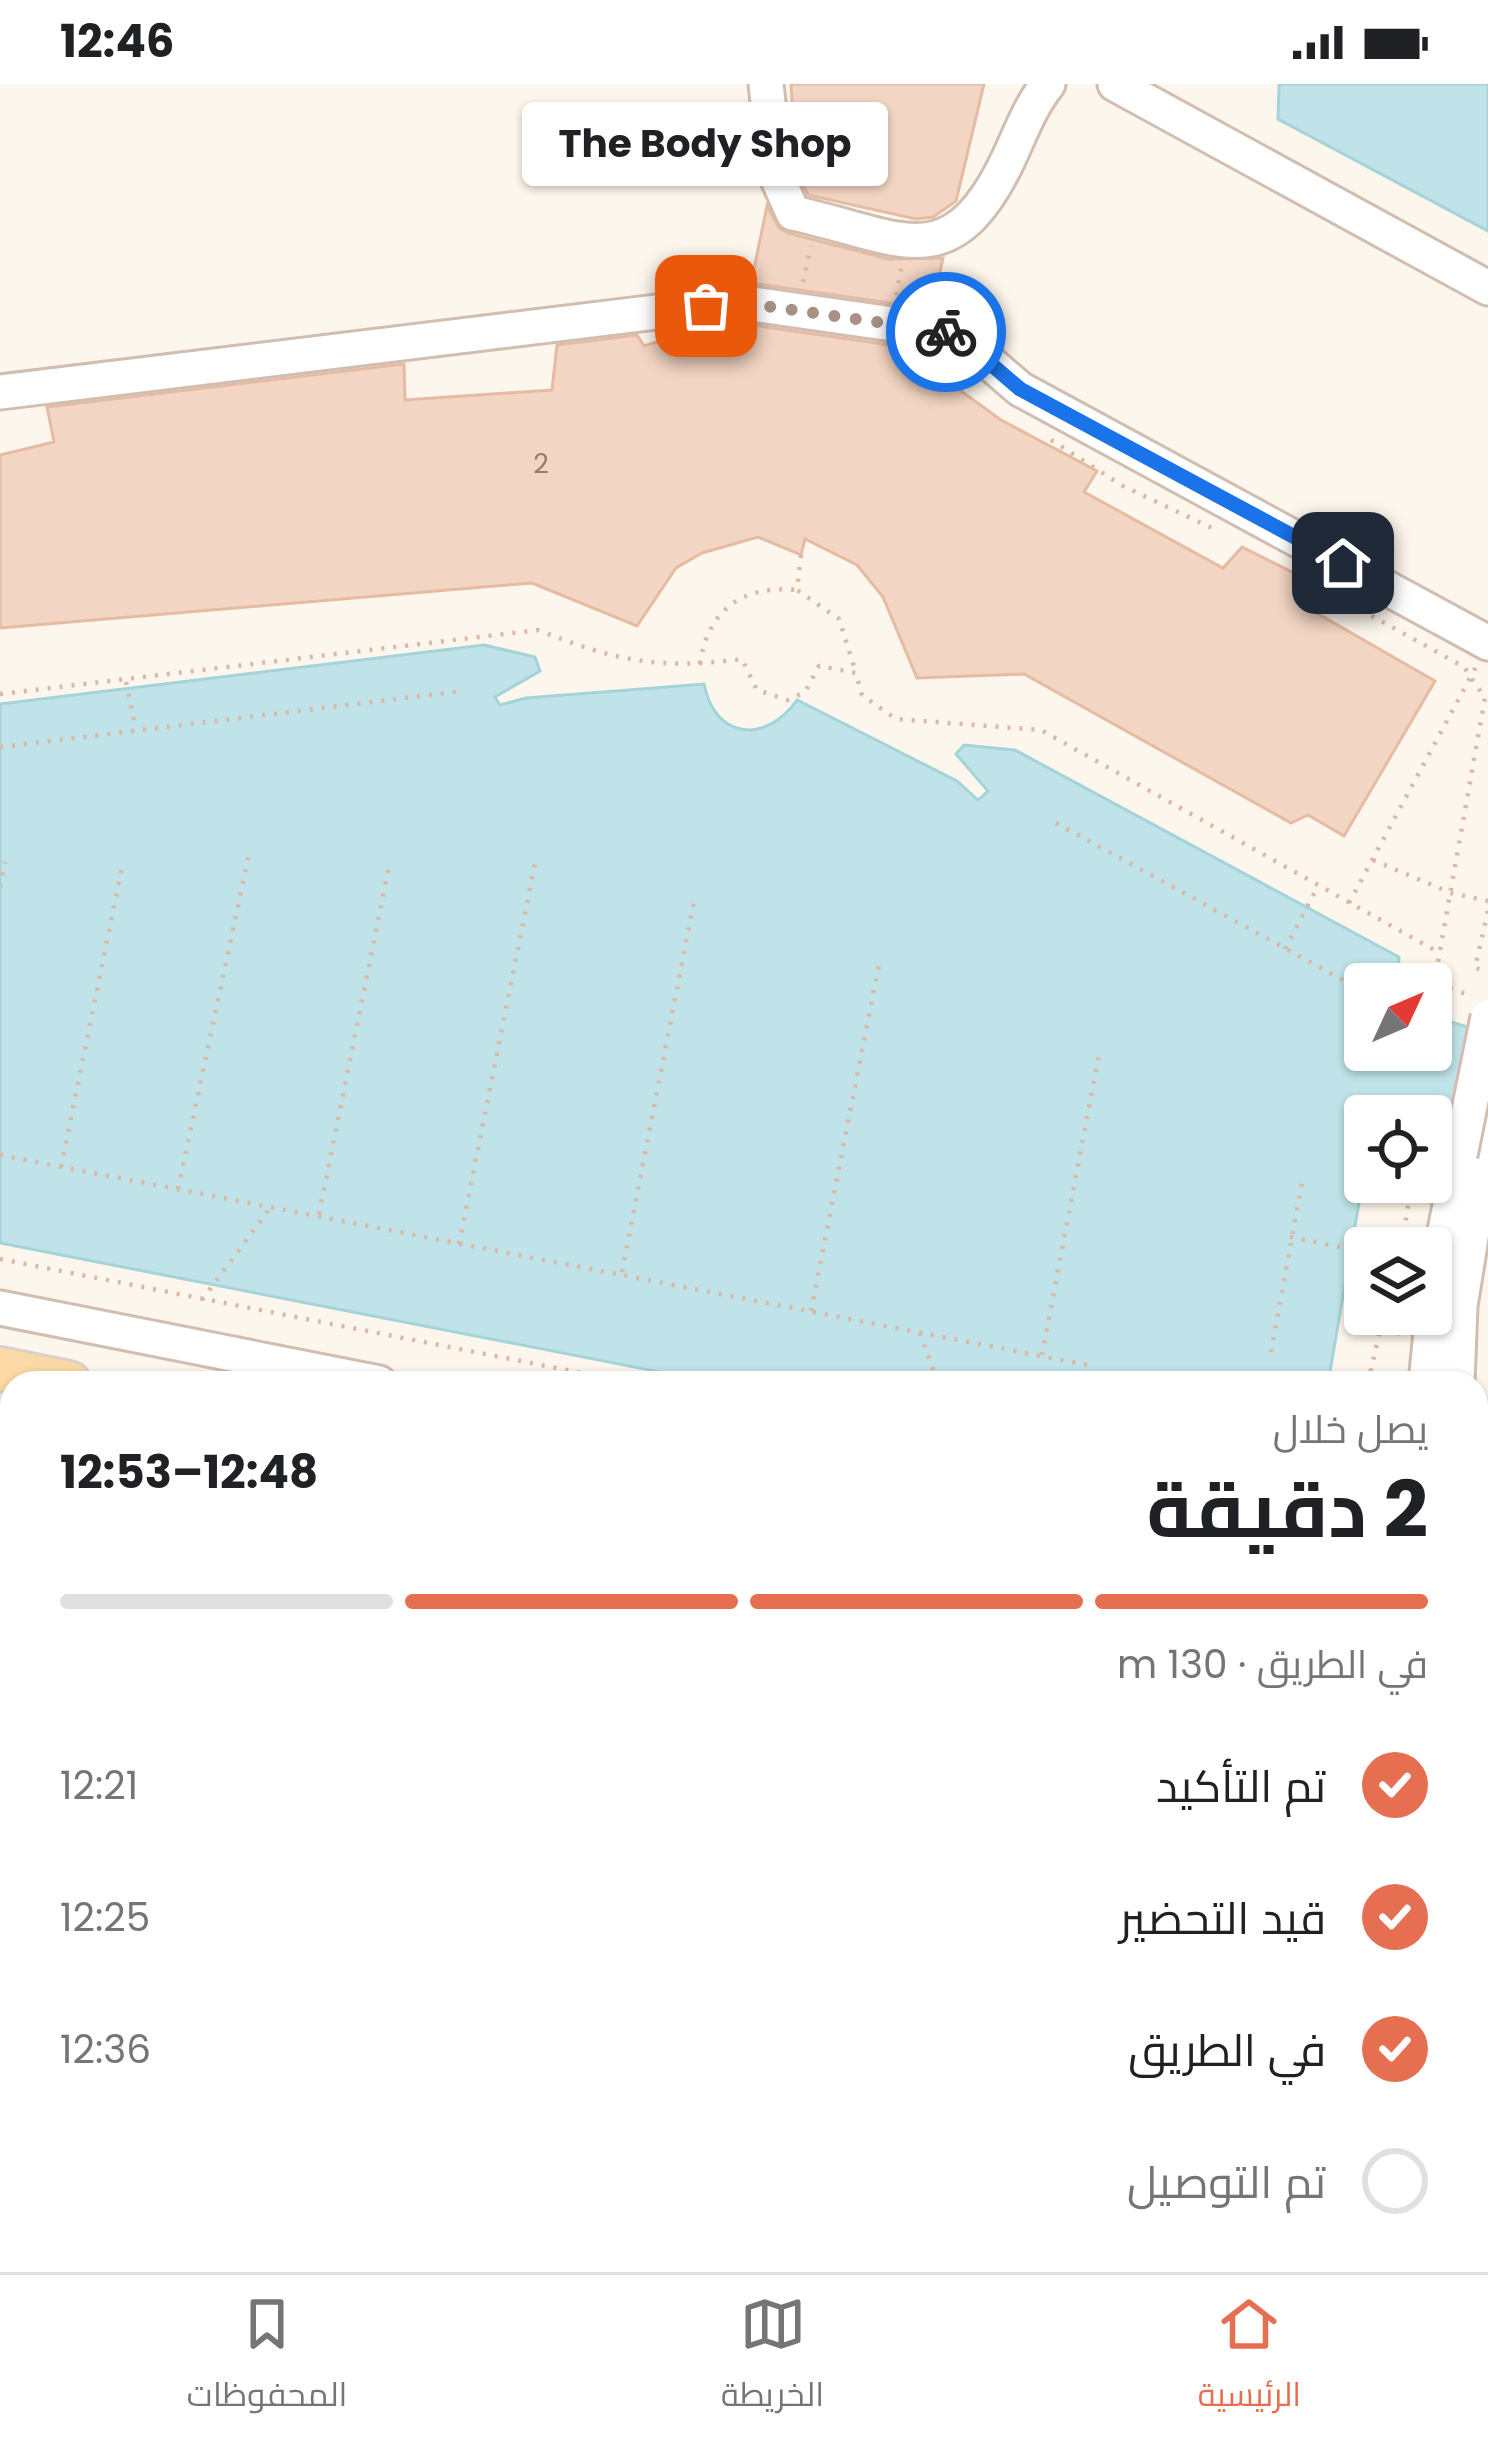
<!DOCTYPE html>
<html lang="ar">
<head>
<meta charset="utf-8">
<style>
	body { margin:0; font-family:Poppins,Cairo,sans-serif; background:#f6f6f6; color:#202124; direction:rtl; height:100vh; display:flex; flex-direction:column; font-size:45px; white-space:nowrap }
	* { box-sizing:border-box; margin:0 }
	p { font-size:39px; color:#757577 }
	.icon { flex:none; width:66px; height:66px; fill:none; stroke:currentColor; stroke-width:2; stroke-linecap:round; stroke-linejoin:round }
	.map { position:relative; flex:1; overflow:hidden; direction:ltr }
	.drawer { position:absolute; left:0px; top:1287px; width:1488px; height:903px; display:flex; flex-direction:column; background:#fff; border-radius:36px 36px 0 0; box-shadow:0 3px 9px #0004; direction:rtl }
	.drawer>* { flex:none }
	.needle { width:78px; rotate:46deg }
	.fabs { position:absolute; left:1344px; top:879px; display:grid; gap:24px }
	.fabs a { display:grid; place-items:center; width:108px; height:108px; border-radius:12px; background:#fff; box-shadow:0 3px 9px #0004; font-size:60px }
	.pin { position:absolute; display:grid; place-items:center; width:102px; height:102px; color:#fff; margin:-51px; border-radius:24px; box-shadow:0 6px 18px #0006 }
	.courier { position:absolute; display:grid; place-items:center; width:120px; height:120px; margin:-60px; border:9px solid #1a73e8; border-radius:50%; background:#fff; color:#222; box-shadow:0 3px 15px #0007 }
	.bubble { position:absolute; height:84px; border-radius:12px; background:#fff; box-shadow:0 3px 9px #0004; font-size:39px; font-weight:700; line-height:84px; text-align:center; direction:rtl }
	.overview em { font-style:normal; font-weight:700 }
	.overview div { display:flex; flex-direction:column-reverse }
	.overview { display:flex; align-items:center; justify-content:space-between; height:204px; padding:0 60px }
	h1 { font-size:78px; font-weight:700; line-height:90px }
	.bar { display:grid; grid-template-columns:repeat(4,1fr); gap:18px 12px; align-content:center; height:144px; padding:0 60px }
	.bar i { height:15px; border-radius:9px; background:#e0e0e0 }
	.bar .active { background:#e76f51 }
	.bar p { grid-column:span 4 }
	ol { padding:0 60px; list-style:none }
	li { display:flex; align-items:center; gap:36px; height:132px }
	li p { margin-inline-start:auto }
	li .icon { padding:12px; border-radius:50%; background:#e76f51; color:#fff; stroke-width:4 }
	li:last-child { color:#757577 }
	li i { width:66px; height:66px; border:6px solid #e0e0e0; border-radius:50% }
	.status { display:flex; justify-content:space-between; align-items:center; height:84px; padding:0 60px; background:#fff; direction:ltr }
	.status svg { height:33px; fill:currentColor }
	.tabs { display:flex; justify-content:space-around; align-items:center; height:168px; border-top:3px solid #e0e0e0; background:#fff; font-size:33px; color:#757577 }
	.tabs a { display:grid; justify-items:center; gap:6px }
	.tabs .active { color:#e76f51 }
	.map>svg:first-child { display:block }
	.water { fill:#bfe3e8; stroke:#a5d3da; stroke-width:3 }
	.building { fill:#f3d5c3; stroke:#e6bba3; stroke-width:3 }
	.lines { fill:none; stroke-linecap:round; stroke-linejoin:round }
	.minor-casing { stroke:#d1beb0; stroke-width:39 }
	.major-casing { stroke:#dad1cd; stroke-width:48 }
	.path { stroke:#d9b8a5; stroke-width:4.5; stroke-dasharray:3 9; stroke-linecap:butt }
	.minor { stroke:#fff; stroke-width:33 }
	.major { stroke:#fbd9a5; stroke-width:42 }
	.minor-bridge-casing { stroke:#d1beb0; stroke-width:39; stroke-linecap:butt }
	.minor-bridge { stroke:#fff; stroke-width:33 }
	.done { stroke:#a89285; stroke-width:12; stroke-dasharray:0 21.6 }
	.route { stroke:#1a73e8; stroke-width:15 }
	.labels { text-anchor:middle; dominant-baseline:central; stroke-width:9; stroke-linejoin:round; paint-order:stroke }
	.number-label { font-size:27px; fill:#987a6a }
</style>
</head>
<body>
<div class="status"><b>12:46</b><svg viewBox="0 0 49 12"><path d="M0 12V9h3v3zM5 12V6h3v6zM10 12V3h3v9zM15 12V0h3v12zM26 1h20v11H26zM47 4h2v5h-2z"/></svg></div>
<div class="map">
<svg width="1488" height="2188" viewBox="0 0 1488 2188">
	<rect width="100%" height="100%" fill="#fdf6ec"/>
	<g class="water">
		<polygon points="1279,0 1488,0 1488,147 1278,35"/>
		<path d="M484 561 535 573 540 587 495 613 500 621 526 614 704 600C715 656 766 660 797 616L957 697 978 716 988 707 956 670 964 661 1015 666 1399 873 1397 900H1365V966H1431V932L1488 949V1035L1384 1021 1374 1032H1365V1084L1328 1299H716L0 1159V620Z"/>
	</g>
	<g class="building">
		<polygon points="791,0 984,0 956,117 933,133 916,135 808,111 796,85"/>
		<polygon points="767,122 779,144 788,149 888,175 943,174 932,225 751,199"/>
		<polygon points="738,239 924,266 921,278 1001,336 1097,387 1084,408 1223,484 1242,463 1322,503 1308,524 1435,597 1344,752 1308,731 1291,739 1024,590 917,594 883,513 857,481 805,455 801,471 758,453 702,469 676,484 637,542 532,499 0,544 0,371 54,358 47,323 404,280 405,316 552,306 557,261 637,251 644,262 701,244"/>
	</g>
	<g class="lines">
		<defs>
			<g id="minor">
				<path d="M766 0 776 91 793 129C896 151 948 196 1005 82 1018 56 1029 23 1048 0"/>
				<polyline points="1115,0 1488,204"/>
				<polyline points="0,308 738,218 955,249 1020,305 1488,559"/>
				<polyline points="0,1224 379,1299"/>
				<polyline points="1426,1299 1437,1187 1460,1071"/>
				<polyline points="1457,1299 1460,1222 1488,1048"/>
				<polyline points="0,1406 12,1399"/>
				<polyline points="1476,1431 1488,1468"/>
				<polyline points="1476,1534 1488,1556"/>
				<polyline points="0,1928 12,1931"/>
				<polyline points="0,2018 12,2024"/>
				<polyline points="439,2178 480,2188"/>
				<polyline points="41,2188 41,2178"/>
				<polyline points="1296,2188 1299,2178"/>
			</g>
			<g id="major">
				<polyline points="0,1285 69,1299"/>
				<polyline points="0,1359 12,1362"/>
				<polyline points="1476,1365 1488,1388"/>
				<polyline points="1476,1593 1488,1597"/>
				<polyline points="1476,1665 1488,1668"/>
				<polyline points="1476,1801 1488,1757"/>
				<polyline points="1476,1956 1488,1917"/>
				<polyline points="1365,2188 1368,2178"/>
				<polyline points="1409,2188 1412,2178"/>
			</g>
		</defs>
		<use href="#minor" class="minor-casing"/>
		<use href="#major" class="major-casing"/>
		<g class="path">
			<polyline points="803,198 811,162"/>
			<polyline points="896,211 902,181"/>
			<polyline points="919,273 958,292"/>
			<polyline points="1051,356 1123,402 1214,445"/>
			<polyline points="801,471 797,506 839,535 856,589"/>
			<polyline points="1298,491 1464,583 1485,614 1436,889 1446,903 1472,912"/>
			<path d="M700 580C708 525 743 501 797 506"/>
			<polyline points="126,598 136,645"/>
			<path d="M0 610 538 546C616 577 659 586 742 575L757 606 788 616 805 608 819 582 856 589 862 611 896 635 1041 646 1438 868"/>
			<polyline points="0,663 463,607"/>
			<polyline points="1056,739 1365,908"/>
			<polyline points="1373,776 1451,809 1488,817"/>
			<polyline points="0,803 5,778"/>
			<polyline points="1349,819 1477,581"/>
			<polyline points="1488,827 1475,884 1488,887"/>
			<polyline points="1285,865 1318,802"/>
			<polyline points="0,1071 1088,1281"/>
			<polyline points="61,1083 123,778"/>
			<polyline points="1412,1098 1403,1153 1413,1156"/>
			<polyline points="178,1105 249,770"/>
			<polyline points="319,1130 390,777"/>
			<polyline points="1290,1153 1365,1168"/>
			<polyline points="459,1160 535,779"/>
			<polyline points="0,1175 633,1299"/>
			<polyline points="622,1188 694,817"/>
			<polyline points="202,1216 270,1124"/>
			<polyline points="811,1227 879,880"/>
			<polyline points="920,1249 938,1299"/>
			<polyline points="1271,1268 1303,1093"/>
			<polyline points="1042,1271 1099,970"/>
			<polyline points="1368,1299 1380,1246 1403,1250"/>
			<polyline points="1476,1702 1488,1706"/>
		</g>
		<use href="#minor" class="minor"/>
		<use href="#major" class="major"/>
		<defs>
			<polyline id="minor-bridge" points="1460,1071 1488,933"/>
		</defs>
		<use href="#minor-bridge" class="minor-bridge-casing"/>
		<use href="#minor-bridge" class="minor-bridge"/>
	</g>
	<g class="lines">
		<polyline class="done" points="706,222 738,218 946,248"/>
		<polyline class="route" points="946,248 955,249 1020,305 1343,479"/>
	</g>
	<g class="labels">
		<g class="number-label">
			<text x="541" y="379">2</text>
		</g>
	</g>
</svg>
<div class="fabs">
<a><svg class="needle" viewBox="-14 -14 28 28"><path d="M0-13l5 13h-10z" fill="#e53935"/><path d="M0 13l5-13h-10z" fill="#757577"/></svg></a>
<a><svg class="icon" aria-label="locate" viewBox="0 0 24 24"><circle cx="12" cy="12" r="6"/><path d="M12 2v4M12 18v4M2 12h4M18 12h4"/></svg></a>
<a><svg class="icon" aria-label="layers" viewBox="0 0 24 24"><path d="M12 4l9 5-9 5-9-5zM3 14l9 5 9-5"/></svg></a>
</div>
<div class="pin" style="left:706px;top:222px;background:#ea580c"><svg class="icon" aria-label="bag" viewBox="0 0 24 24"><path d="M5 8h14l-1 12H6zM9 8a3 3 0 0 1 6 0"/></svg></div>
<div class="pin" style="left:1343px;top:479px;background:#1f2937"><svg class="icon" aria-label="home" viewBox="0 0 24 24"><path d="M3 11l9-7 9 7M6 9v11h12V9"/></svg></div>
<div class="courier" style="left:946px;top:248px"><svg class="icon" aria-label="bike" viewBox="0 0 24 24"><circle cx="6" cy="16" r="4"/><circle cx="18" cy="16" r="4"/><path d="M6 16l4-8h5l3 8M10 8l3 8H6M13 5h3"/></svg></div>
<div class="bubble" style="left:522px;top:18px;width:366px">The Body Shop</div>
<section class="drawer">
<div class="overview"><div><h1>2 دقيقة</h1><p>يصل خلال</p></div><em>12:48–12:53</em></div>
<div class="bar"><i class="active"></i><i class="active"></i><i class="active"></i><i></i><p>في الطريق · 130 m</p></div>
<ol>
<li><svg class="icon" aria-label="check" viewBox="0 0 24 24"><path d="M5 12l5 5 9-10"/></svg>تم التأكيد<p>12:21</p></li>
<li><svg class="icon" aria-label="check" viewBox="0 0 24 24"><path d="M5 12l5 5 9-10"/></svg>قيد التحضير<p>12:25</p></li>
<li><svg class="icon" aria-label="check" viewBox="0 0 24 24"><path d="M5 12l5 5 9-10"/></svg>في الطريق<p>12:36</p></li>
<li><i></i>تم التوصيل</li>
</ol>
</section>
</div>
<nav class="tabs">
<a class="active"><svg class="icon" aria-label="home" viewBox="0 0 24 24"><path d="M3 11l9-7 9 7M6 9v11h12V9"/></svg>الرئيسية</a>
<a><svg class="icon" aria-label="map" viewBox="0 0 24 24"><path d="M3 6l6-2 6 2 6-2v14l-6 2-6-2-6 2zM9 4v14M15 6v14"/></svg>الخريطة</a>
<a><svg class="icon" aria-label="saved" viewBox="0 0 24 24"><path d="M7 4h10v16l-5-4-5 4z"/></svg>المحفوظات</a>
</nav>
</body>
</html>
